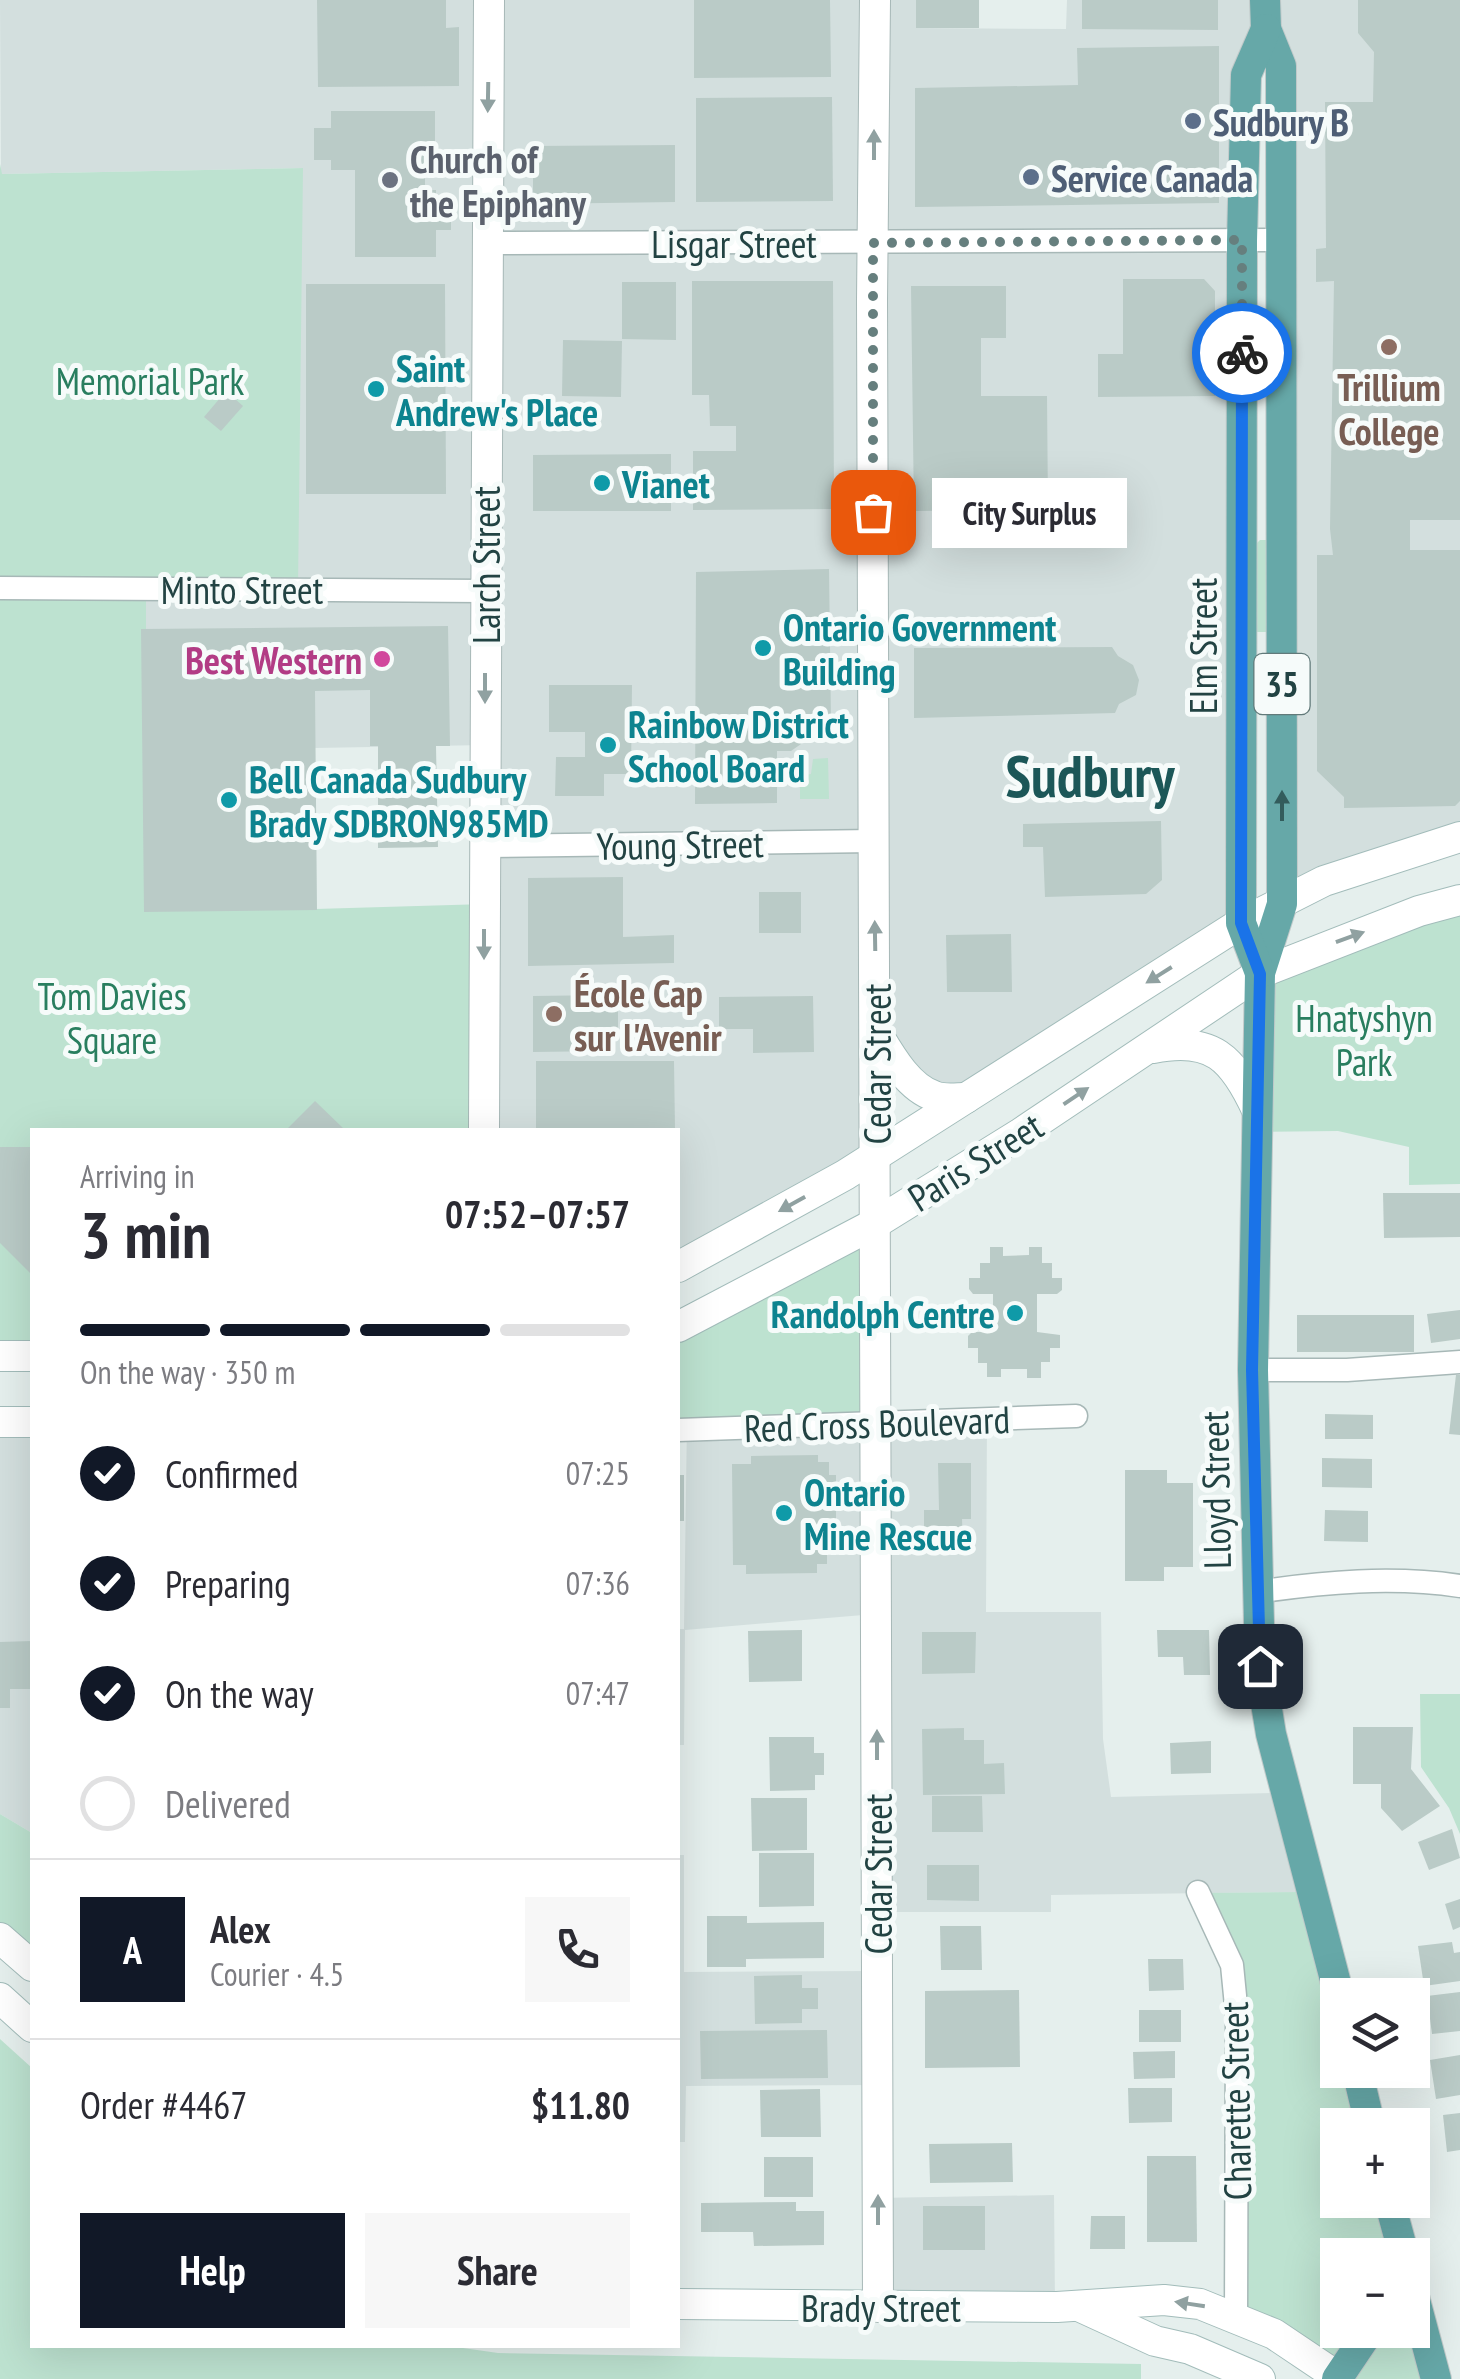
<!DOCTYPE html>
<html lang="en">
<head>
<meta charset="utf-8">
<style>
	body { margin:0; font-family:"PT Sans Narrow",sans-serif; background:#f7f7f7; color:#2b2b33; height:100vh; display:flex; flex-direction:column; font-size:38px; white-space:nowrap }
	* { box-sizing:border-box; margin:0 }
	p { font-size:32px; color:#7c7c81 }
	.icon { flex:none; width:55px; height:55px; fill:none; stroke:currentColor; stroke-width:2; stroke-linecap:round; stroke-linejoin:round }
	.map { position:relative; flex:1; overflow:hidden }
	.drawer { position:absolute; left:30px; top:1128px; width:650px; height:1220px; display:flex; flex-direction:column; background:#fff; border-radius:0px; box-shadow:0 10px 40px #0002 }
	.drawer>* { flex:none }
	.controls { position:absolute; left:1320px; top:1978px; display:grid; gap:20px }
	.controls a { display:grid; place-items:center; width:110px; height:110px; border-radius:0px; background:#fff; box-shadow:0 10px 40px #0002; font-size:50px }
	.pin { position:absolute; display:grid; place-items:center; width:85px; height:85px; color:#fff; margin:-42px; border-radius:20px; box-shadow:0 5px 15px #0006 }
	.courier { position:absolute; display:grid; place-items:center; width:100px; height:100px; margin:-50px; border:8px solid #1a73e8; border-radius:50%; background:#fff; color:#222; box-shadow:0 2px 12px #0007 }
	.bubble { position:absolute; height:70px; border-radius:0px; background:#fff; box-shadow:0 10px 40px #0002; font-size:32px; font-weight:700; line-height:70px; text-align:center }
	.headline em { font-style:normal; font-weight:700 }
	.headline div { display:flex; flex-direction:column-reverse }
	.headline { display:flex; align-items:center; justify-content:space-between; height:170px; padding:0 50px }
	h1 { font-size:65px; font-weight:700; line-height:75px }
	.bar { display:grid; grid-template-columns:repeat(4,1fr); gap:15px 10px; align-content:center; height:120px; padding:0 50px }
	.bar i { height:12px; border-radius:8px; background:#e1e1e2 }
	.bar .active { background:#111827 }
	.bar p { grid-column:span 4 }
	.line { display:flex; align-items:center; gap:25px; padding:0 50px; border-top:2px solid #e1e1e2 }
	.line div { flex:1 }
	.round { display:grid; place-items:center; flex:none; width:105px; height:105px; border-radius:0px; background:#f7f7f7 }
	ol { padding:0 50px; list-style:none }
	li { display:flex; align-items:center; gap:30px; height:110px }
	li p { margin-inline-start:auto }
	li .icon { padding:10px; border-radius:50%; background:#111827; color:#fff; stroke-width:4 }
	li:last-child { color:#7c7c81 }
	li i { width:55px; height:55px; border:5px solid #e1e1e2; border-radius:50% }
	.cta { display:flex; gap:20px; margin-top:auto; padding:20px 50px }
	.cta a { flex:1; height:115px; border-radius:0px; background:#111827; color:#fff; font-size:40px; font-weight:700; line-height:115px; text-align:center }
	.cta a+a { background:#f7f7f7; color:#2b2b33 }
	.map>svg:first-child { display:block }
	.built { fill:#d3dfde }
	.green { fill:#bde2d0 }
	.building { fill:#bacbc7 }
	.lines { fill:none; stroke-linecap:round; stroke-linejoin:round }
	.minor-casing { stroke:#a7b8b7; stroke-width:25 }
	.tertiary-casing { stroke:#a7b8b7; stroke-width:32 }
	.secondary-casing { stroke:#a2bcba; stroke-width:32 }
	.primary-casing { stroke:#c1caca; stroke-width:32 }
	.minor { stroke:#fff; stroke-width:22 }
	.tertiary { stroke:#fff; stroke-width:30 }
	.secondary { stroke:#fff; stroke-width:30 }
	.primary { stroke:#66a8a8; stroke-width:30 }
	.oneway { fill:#90a1a1 }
	.oneway2 { fill:#335c5c }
	.done { stroke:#667f7e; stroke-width:10; stroke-dasharray:0 18 }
	.route { stroke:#1a73e8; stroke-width:12 }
	.service-dot { fill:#5c6f8a; stroke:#f6fbfa; stroke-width:4 }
	.worship-dot { fill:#6b7280; stroke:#f6fbfa; stroke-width:4 }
	.education-dot { fill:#8d6e63; stroke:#f6fbfa; stroke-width:4 }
	.culture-dot { fill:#0f9aa8; stroke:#f6fbfa; stroke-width:4 }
	.hotel-dot { fill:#d1479c; stroke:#f6fbfa; stroke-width:4 }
	.labels { text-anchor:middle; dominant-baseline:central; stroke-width:10; stroke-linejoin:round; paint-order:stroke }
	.shield { fill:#f6fbfa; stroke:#627a7a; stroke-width:2.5 }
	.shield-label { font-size:35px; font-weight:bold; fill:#224343 }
	.service-label { font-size:38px; font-weight:bold; fill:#4e5e75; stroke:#f6fbfa; text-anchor:start }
	.worship-label { font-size:38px; font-weight:bold; fill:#5b616d; stroke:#f6fbfa; text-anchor:start }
	.street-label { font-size:38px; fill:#224343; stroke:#f6fbfa }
	.culture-label { font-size:38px; font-weight:bold; fill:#0d838f; stroke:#f6fbfa; text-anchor:start }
	.park-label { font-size:38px; fill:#297e5f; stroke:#f6fbfa }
	.education-label { font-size:38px; font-weight:bold; fill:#785e54; stroke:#f6fbfa }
	.hotel-label { font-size:38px; font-weight:bold; fill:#b23c85; stroke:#f6fbfa; text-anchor:end }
	.town-label { font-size:58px; font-weight:bold; fill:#1c5758; stroke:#f6fbfa }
</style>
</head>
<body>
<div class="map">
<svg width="1460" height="2379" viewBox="0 0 1460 2379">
	<rect width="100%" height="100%" fill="#e5efed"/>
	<g class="built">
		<polygon points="0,0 916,0 916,28 1066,29 1067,0 1460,0 1460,831 1286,895 1287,70 1264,30 1244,73 1239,922 965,1096 935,1095 879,1031 878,1152 678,1265 678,1130 485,1130 486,745 314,748 146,910 146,587 303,168 1,174"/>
		<polygon points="987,1416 986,1612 1101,1612 1103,1739 1111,1797 1275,1793 1300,1892 1051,1895 1051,1912 875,1912 875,1614 685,1630 684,1745 678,1745 678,1629 684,1629 687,1421"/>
		<polygon points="0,1424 32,1424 32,1833 0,1814"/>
		<polygon points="678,1855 684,1855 684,1972 876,1971 876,2085 686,2086 685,2142 678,2142"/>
		<polygon points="1054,2195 1055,2305 876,2305 876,2198"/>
	</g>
	<g class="green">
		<polygon points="0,164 2,174 303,168 298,588 146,587 146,909 315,909 486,904 485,1130 32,1130 32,1354 0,1354"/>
		<polygon points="1260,540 1266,540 1268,544 1268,632 1256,632 1256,544"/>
		<polygon points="828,758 829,799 800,799 800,776 811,774 813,759"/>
		<polygon points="1460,902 1460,1184 1409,1185 1409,1147 1338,1131 1259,1132 1262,975"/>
		<polygon points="874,1226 874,1421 678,1421 678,1330"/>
		<polygon points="1420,1694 1460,1694 1460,1834 1449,1808 1421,1767"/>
		<polygon points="0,1814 32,1833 32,1963 0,1935"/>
		<polygon points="1300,1892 1337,2040 1338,2070 1345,2070 1359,2125 1338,2125 1338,2200 1378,2200 1393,2255 1338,2255 1338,2330 1412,2330 1427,2379 1343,2379 1234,2315 1230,1965 1197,1893"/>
		<polygon points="0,2039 32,2068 32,2345 442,2345 498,2353 1141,2364 1141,2379 0,2379"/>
	</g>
	<g class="building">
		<polygon points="317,0 446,0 446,28 459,27 459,86 318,87"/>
		<polygon points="694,0 830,0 831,77 694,78"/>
		<rect x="916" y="0" width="63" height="28"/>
		<polygon points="1082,0 1218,0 1218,30 1082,29"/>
		<polygon points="1358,0 1460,0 1460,520 1410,520 1410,550 1460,550 1460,801 1455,806 1344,808 1344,797 1317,771 1317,555 1333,555 1330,529 1334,281 1316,282 1316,249 1326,248 1325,102 1373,102 1374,52 1358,33"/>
		<polygon points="1219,46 1219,203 915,207 915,88 1078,85 1077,48"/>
		<polygon points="832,97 833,201 696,202 696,98"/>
		<polygon points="331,111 435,111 435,169 425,169 425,190 436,190 436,208 451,208 451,230 436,230 436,257 355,257 355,170 331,170 331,160 314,160 314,128 331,128"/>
		<polygon points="675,145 675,202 533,204 533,146"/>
		<polygon points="1123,279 1204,279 1215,291 1215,396 1098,397 1098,354 1123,354"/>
		<polygon points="692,281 833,281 834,509 693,510 693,451 736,451 736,426 710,426 709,395 692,395"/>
		<polygon points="622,282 676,282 676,340 622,339"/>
		<polygon points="306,284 445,284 446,494 306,494"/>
		<polygon points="911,286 1006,286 1006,338 981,338 981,396 1047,396 1048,510 914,511"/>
		<polygon points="563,340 622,341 621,397 562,396"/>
		<polygon points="226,391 243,406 221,431 204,417"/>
		<polygon points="671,454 671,511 533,511 533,455"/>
		<polygon points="829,569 831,723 805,725 801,744 791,751 777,751 777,803 695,804 696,572"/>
		<polygon points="448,626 450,746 436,746 438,847 378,848 378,746 370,746 370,690 315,691 317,910 144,912 141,629"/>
		<polygon points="1112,647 1118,656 1133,665 1139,680 1136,695 1119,704 1115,713 914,718 914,648"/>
		<polygon points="549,685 632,685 631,774 604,774 604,796 555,796 556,757 585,757 585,732 549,732"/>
		<polygon points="1161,821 1162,880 1146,894 1045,897 1043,847 1023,847 1023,824"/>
		<polygon points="623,877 623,937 674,935 674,963 528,966 528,878"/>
		<rect x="759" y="892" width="42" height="41"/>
		<polygon points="1011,934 1012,992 947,992 946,935"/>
		<polygon points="609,995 609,1011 618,1011 618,1040 608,1040 608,1051 533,1052 533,996"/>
		<polygon points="813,996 814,1052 753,1053 753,1029 719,1029 719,997"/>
		<polygon points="536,1061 674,1061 675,1130 536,1130"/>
		<polygon points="315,1101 345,1130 286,1130"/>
		<polygon points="0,1147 32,1147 32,1275 0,1243"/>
		<polygon points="1383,1193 1460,1193 1460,1237 1384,1238"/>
		<polygon points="990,1247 1003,1247 1003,1256 1029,1255 1029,1247 1042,1247 1042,1263 1052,1263 1052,1278 1062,1278 1062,1290 1057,1294 1037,1294 1037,1332 1060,1335 1060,1348 1050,1348 1050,1362 1041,1362 1041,1378 1027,1378 1027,1369 1001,1369 1001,1377 987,1377 987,1363 978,1363 978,1348 968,1348 968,1336 972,1332 993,1332 993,1294 973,1294 969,1289 969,1278 980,1278 980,1263 990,1263"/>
		<polygon points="1460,1310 1460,1339 1431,1343 1427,1314"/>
		<rect x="1297" y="1315" width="117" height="37"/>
		<polygon points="1456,1375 1460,1375 1460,1435 1449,1434"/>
		<polygon points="1325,1414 1373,1415 1373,1439 1325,1439"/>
		<polygon points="818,1455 818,1462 829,1462 829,1475 836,1475 836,1552 827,1552 827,1564 817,1564 817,1573 746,1574 746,1565 733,1565 732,1464 751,1464 751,1456"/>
		<polygon points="1322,1458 1372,1459 1372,1488 1322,1487"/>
		<polygon points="938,1463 971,1463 971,1519 962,1519 963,1543 924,1544 924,1510 939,1510"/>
		<polygon points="1125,1470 1167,1470 1167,1483 1193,1483 1193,1567 1164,1567 1164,1581 1125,1581"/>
		<rect x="678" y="1475" width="6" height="46"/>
		<polygon points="1325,1510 1368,1511 1368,1542 1324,1541"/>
		<polygon points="802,1630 802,1681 749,1682 748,1631"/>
		<polygon points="1157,1630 1209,1630 1210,1675 1184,1675 1183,1657 1158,1657"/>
		<polygon points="922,1632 976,1632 975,1673 922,1674"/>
		<polygon points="32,1641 32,1689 10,1689 10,1708 0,1708 0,1642"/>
		<polygon points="1353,1727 1413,1727 1411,1769 1440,1806 1402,1831 1381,1808 1381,1784 1353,1784"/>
		<polygon points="964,1728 964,1740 984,1740 984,1764 1004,1763 1005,1794 923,1795 922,1729"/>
		<polygon points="769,1737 814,1737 814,1753 824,1753 824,1775 815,1775 815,1790 770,1791"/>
		<polygon points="1211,1741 1211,1773 1171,1774 1170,1743"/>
		<polygon points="932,1796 982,1796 983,1832 932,1832"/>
		<polygon points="751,1798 807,1798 807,1850 752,1851"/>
		<polygon points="1452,1829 1460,1858 1429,1870 1418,1842"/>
		<polygon points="759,1853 814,1853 814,1906 759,1907"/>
		<polygon points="927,1865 979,1865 979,1901 927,1900"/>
		<polygon points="1460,1899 1460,1927 1453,1930 1445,1904"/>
		<polygon points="707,1916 747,1916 747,1923 824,1922 824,1958 746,1959 746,1967 707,1967"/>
		<polygon points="940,1926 981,1926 982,1970 941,1970"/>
		<polygon points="1452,1942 1454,1953 1460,1952 1460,1981 1424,1986 1418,1946"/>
		<polygon points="1148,1959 1183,1959 1184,1990 1149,1991"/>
		<polygon points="802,1975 802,1988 818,1988 818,2009 802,2009 802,2023 755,2024 754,1976"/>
		<polygon points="1019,1990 1020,2067 925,2068 925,1991"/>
		<polygon points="1460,1992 1460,2031 1432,2034 1427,1996"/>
		<rect x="1139" y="2010" width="42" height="32"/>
		<polygon points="827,2030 828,2078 701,2079 700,2031"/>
		<polygon points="1175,2051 1175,2078 1134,2079 1133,2052"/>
		<polygon points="1460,2055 1460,2095 1436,2099 1430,2060"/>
		<polygon points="1128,2088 1172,2088 1172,2122 1129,2123"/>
		<polygon points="820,2089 821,2137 761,2137 760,2090"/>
		<polygon points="1460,2113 1460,2150 1447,2152 1443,2115"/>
		<polygon points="1012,2143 1013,2182 930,2183 929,2144"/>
		<polygon points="1147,2156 1196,2156 1197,2242 1147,2242"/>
		<rect x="764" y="2157" width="49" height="40"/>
		<polygon points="796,2202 796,2211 824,2211 824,2245 754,2246 753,2232 701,2232 701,2203"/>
		<rect x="923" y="2206" width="62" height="44"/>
		<polygon points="1091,2216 1125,2216 1125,2249 1090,2249"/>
	</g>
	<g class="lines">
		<defs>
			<g id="minor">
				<polyline points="486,243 1281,240"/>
				<polyline points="0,588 484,591"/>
				<polyline points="485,846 874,841"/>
				<polyline points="1253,1370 1347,1370 1460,1362"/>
				<polyline points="678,1430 1076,1416"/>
				<path d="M1256 1592C1324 1582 1392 1576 1460 1586"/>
				<polyline points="1198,1892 1232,1965 1237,2016 1236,2317"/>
			</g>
			<g id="tertiary">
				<polyline points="875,0 872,301 878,2307"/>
				<polyline points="484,1130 489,0"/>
			</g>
			<g id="secondary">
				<path d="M875 1030C889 1053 907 1087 934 1096 943 1100 956 1098 966 1098"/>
				<path d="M1153 1048C1212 1036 1233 1058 1257 1110"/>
				<polyline points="678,1267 845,1175 1241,923 1324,881 1460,837"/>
				<polyline points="678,1327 876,1223 1021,1133 1260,973 1419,911 1460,900"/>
				<polyline points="0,1356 32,1356"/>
				<polyline points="0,1422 32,1422"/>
				<polyline points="0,1938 32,1966"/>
				<polyline points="0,1998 32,2027"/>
				<polyline points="678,2304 1057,2307 1164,2300 1200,2304 1274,2334 1338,2377"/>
				<polyline points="1081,2307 1155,2341 1190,2349 1260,2379"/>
			</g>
			<g id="primary">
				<polyline points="1265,0 1266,29 1281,66 1282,904 1260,973 1253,1370 1260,1667 1271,1734 1339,1995"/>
				<polyline points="1260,973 1241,923 1242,241 1246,75 1266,29"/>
				<polyline points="1357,2070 1370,2125"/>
				<polyline points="1389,2200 1404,2255"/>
				<polyline points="1412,2289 1436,2379"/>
				<polyline points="1337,2379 1370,2330"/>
			</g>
		</defs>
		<use href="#minor" class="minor-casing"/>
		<use href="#tertiary" class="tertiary-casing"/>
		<use href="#secondary" class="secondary-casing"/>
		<use href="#primary" class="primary-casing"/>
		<use href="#minor" class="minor"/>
		<use href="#tertiary" class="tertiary"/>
		<use href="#secondary" class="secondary"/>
		<use href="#primary" class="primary"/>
	</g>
	<defs><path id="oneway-solid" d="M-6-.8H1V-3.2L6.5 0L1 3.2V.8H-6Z" transform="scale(2.5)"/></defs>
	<g class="oneway">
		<use href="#oneway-solid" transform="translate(488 97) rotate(91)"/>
		<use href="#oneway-solid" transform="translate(874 145) rotate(-90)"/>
		<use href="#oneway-solid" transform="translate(485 688) rotate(90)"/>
		<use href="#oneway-solid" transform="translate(875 936) rotate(-91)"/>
		<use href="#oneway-solid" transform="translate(1350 937) rotate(-20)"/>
		<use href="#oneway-solid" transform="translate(484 944) rotate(90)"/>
		<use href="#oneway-solid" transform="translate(1159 975) rotate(148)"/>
		<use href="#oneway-solid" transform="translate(1076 1096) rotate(-34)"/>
		<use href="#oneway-solid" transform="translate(792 1204) rotate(151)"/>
		<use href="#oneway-solid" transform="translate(877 1745) rotate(-90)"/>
		<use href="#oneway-solid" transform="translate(878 2210) rotate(-90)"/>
		<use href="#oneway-solid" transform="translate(1190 2304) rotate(-171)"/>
	</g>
	<use class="oneway2" href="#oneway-solid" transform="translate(1282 806) rotate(-90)"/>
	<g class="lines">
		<polyline class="done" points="873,512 873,243 1242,240 1242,353"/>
		<polyline class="route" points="1242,353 1241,923 1260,974 1252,1370 1260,1666"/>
	</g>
	<g class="service-dot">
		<circle cx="1193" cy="121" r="10"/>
		<circle cx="1031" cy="177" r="10"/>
	</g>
	<circle class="worship-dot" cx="390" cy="180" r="10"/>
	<g class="education-dot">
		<circle cx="1389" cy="347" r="10"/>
		<circle cx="554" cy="1014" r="10"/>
	</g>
	<g class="culture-dot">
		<circle cx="376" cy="389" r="10"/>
		<circle cx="602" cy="483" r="10"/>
		<circle cx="763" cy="648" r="10"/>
		<circle cx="608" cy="745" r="10"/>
		<circle cx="229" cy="800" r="10"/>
		<circle cx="1015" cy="1313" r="10"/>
		<circle cx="784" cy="1513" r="10"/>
	</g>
	<circle class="hotel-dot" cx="382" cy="659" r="10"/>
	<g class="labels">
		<rect class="shield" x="1254.5" y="654" width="55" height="60" rx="8"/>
		<g class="shield-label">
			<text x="1282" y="684">35</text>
		</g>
		<g class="service-label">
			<text x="1213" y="121">Sudbury B</text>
			<text x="1051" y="177">Service Canada</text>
		</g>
		<g class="worship-label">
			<text x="410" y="158">Church of<tspan x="410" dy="44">the Epiphany</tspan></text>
		</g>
		<g class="street-label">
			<text x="734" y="243">Lisgar Street</text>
			<text transform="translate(485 565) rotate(-90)">Larch Street</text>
			<text x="242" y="589">Minto Street</text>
			<text transform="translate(1202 646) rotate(-90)">Elm Street</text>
			<text transform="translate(680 844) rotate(-1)">Young Street</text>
			<text transform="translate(876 1064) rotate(-90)">Cedar Street</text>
			<text transform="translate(975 1161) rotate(-32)">Paris Street</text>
			<text transform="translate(877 1423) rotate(-2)">Red Cross Boulevard</text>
			<text transform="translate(1215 1490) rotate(-91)">Lloyd Street</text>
			<text transform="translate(877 1874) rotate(-90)">Cedar Street</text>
			<text transform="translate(1235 2101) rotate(-91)">Charette Street</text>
			<text x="881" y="2307">Brady Street</text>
		</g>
		<g class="culture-label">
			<text x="396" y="367">Saint<tspan x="396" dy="44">Andrew's Place</tspan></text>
			<text x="622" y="483">Vianet</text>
			<text x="783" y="626">Ontario Government<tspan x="783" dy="44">Building</tspan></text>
			<text x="628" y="723">Rainbow District<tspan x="628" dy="44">School Board</tspan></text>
			<text x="249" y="778">Bell Canada Sudbury<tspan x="249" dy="44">Brady SDBRON985MD</tspan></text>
			<text x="995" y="1313" text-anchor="end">Randolph Centre</text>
			<text x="804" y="1491">Ontario<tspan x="804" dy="44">Mine Rescue</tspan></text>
		</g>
		<g class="park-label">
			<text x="150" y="380">Memorial Park</text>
			<text x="112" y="995">Tom Davies<tspan x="112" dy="44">Square</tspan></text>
			<text x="1364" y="1017">Hnatyshyn<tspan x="1364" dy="44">Park</tspan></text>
		</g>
		<g class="education-label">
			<text x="1389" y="386">Trillium<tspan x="1389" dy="44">College</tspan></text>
			<text x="574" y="992" text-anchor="start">École Cap<tspan x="574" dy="44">sur l'Avenir</tspan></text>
		</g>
		<g class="hotel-label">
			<text x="362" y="659">Best Western</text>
		</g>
		<g class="town-label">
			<text x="1090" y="775">Sudbury</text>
		</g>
	</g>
</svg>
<div class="controls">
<a><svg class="icon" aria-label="layers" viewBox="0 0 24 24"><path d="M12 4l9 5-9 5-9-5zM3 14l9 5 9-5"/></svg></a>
<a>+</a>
<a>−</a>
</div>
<div class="pin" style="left:873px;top:512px;background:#ea580c"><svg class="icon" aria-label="bag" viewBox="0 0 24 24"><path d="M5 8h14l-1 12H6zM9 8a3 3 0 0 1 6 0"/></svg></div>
<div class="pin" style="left:1260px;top:1666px;background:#1f2937"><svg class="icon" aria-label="home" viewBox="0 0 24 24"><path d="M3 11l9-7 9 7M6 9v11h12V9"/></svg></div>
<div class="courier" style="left:1242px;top:353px"><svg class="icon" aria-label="bike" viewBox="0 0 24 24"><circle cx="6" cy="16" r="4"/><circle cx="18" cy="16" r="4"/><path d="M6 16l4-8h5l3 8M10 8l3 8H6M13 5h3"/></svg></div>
<div class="bubble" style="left:932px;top:478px;width:195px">City Surplus</div>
<section class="drawer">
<div class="headline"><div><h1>3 min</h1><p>Arriving in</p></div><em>07:52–07:57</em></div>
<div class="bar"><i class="active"></i><i class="active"></i><i class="active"></i><i></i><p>On the way · 350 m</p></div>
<ol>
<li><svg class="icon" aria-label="check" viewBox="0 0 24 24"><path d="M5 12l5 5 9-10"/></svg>Confirmed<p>07:25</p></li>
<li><svg class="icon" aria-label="check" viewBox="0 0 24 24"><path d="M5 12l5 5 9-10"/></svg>Preparing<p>07:36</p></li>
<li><svg class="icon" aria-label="check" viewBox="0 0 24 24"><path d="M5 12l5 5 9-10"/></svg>On the way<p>07:47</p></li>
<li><i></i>Delivered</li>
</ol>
<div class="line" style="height:180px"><b class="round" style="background:#111827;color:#fff">A</b><div><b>Alex</b><p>Courier · 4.5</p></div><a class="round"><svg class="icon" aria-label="phone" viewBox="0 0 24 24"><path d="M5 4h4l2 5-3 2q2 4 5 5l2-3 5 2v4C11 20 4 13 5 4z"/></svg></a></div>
<div class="line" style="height:130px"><div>Order #4467</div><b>$11.80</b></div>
<div class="cta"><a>Help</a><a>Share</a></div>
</section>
</div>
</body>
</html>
